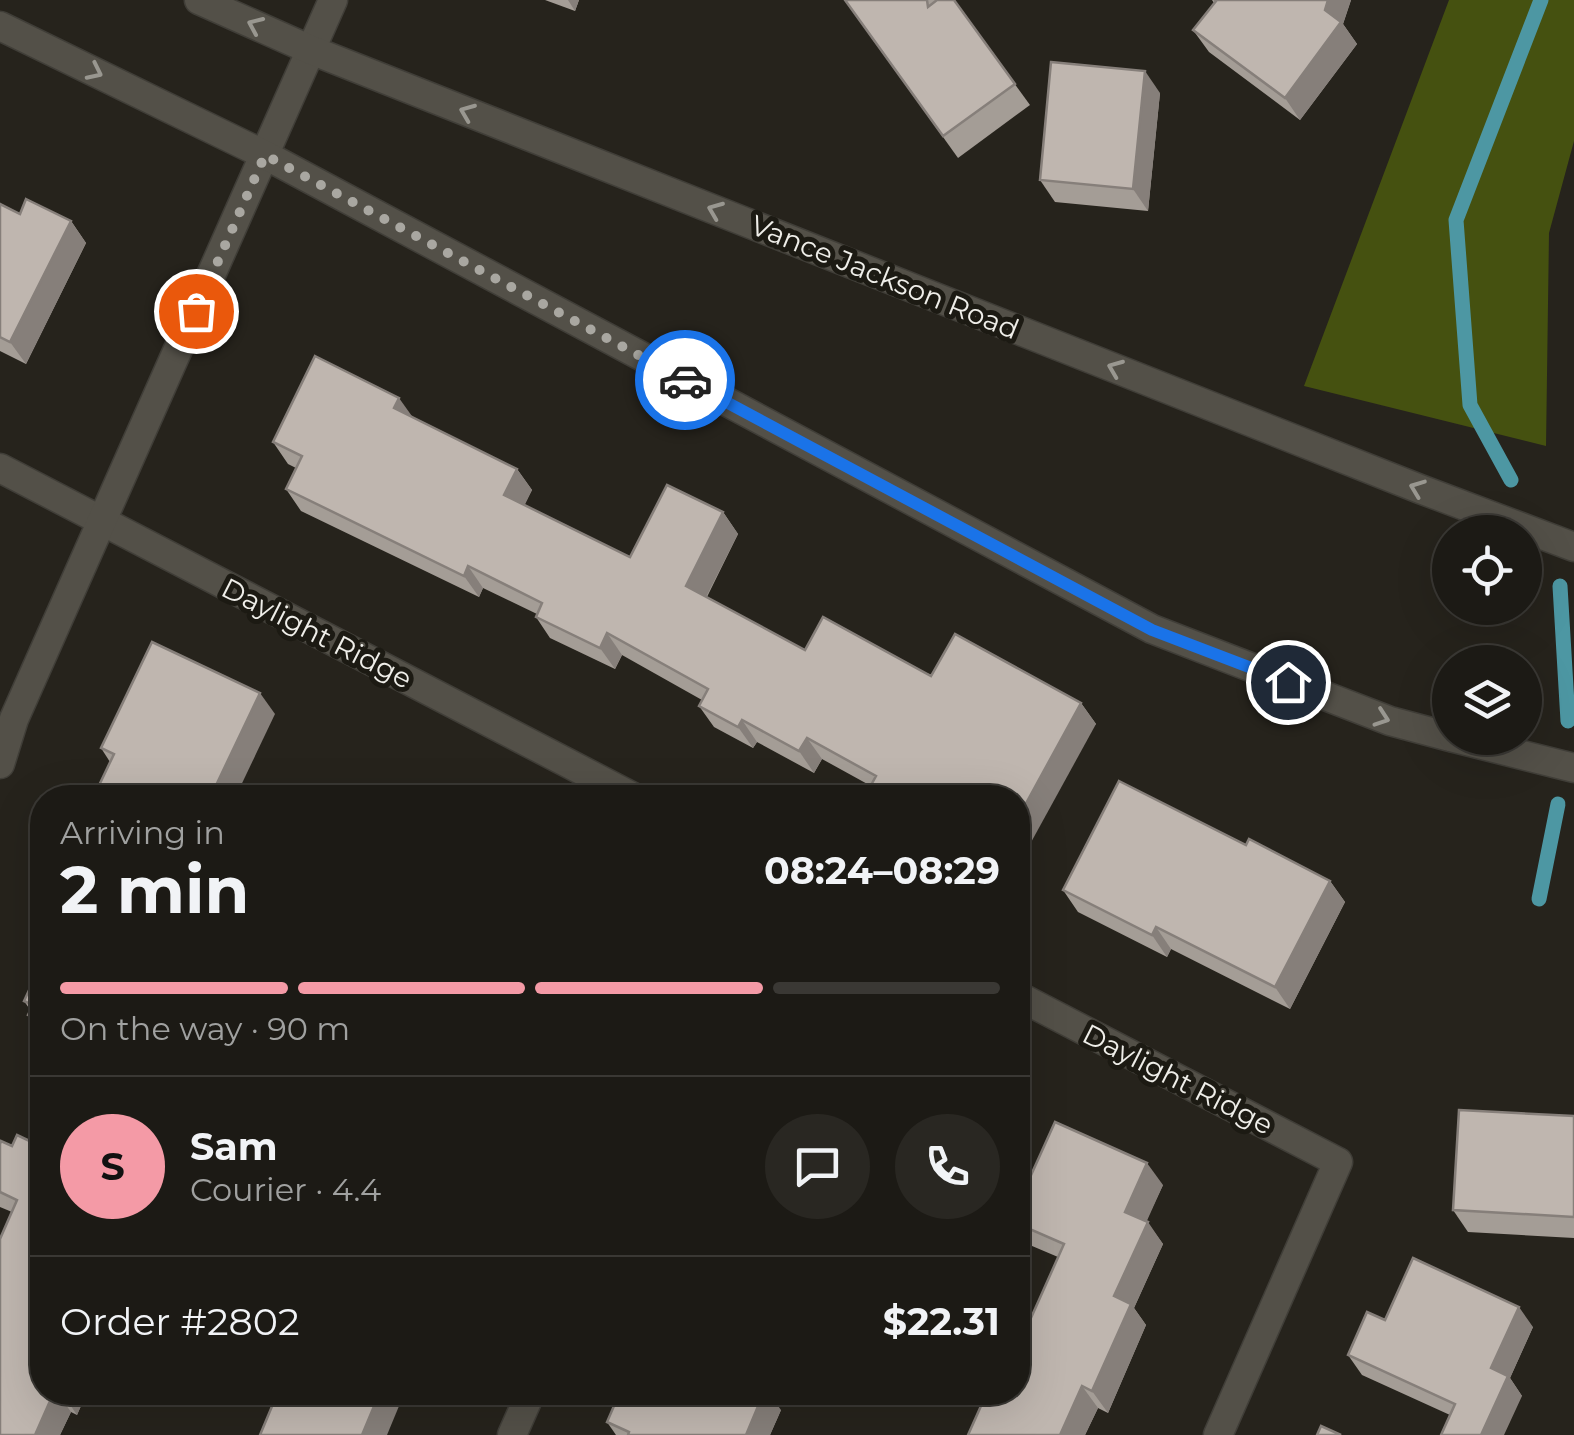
<!DOCTYPE html>
<html lang="en">
<head>
<meta charset="utf-8">
<style>
	body { margin:0; font-family:Montserrat,sans-serif; background:#292722; color:#f1f3f6; height:100vh; display:flex; flex-direction:column; font-size:38px; white-space:nowrap }
	* { box-sizing:border-box; margin:0 }
	p { font-size:32px; color:#a0a1a0 }
	.icon { flex:none; width:55px; height:55px; fill:none; stroke:currentColor; stroke-width:2; stroke-linecap:round; stroke-linejoin:round }
	.map { position:relative; flex:1; overflow:hidden }
	.drawer { position:absolute; left:30px; top:785px; width:1000px; height:620px; display:flex; flex-direction:column; background:#1c1a15; border-radius:40px; box-shadow:0 10px 40px #0002,0 0 0 2px #3a3834 }
	.drawer>* { flex:none }
	.fabs { position:absolute; left:1432px; top:515px; display:grid; gap:20px }
	.fabs a { display:grid; place-items:center; width:110px; height:110px; border-radius:50%; background:#1c1a15; box-shadow:0 10px 40px #0002,0 0 0 2px #3a3834; font-size:50px }
	.pin { position:absolute; display:grid; place-items:center; width:85px; height:85px; color:#fff; margin:-42px; border:5px solid #fff; border-radius:50%; box-shadow:0 2px 10px #0007 }
	.courier { position:absolute; display:grid; place-items:center; width:100px; height:100px; margin:-50px; border:8px solid #1a73e8; border-radius:50%; background:#fff; color:#222; box-shadow:0 2px 12px #0007 }
	.overview em { font-style:normal; font-weight:700 }
	.overview div { display:flex; flex-direction:column-reverse }
	.overview { display:flex; align-items:center; justify-content:space-between; height:170px; padding:0 30px }
	h1 { font-size:65px; font-weight:700; line-height:75px }
	.bar { display:grid; grid-template-columns:repeat(4,1fr); gap:15px 10px; align-content:center; height:120px; padding:0 30px }
	.bar i { height:12px; border-radius:8px; background:#3a3834 }
	.bar .active { background:#f49aa6 }
	.bar p { grid-column:span 4 }
	.line { display:flex; align-items:center; gap:25px; padding:0 30px; border-top:2px solid #3a3834 }
	.line div { flex:1 }
	.round { display:grid; place-items:center; flex:none; width:105px; height:105px; border-radius:52px; background:#292722 }
	.map>svg:first-child { display:block }
	.forest { fill:#455110 }
	.lines { fill:none; stroke-linecap:round; stroke-linejoin:round }
	.stream { stroke:#4d97a3; stroke-width:15 }
	.minor-casing { stroke:#403e38; stroke-width:31 }
	.secondary-casing { stroke:#403e38; stroke-width:31 }
	.minor { stroke:#535048; stroke-width:28 }
	.secondary { stroke:#535048; stroke-width:28 }
	.wall { fill:#a49d96 }
	.shaded-wall { fill:#867f7a }
	.building { fill:#bfb6af; stroke:#867f7a; stroke-width:2.5 }
	.oneway { stroke:#999790 }
	.done { stroke:#a9a7a1; stroke-width:10; stroke-dasharray:0 18 }
	.route { stroke:#1a73e8; stroke-width:12 }
	.labels { text-anchor:middle; dominant-baseline:central; stroke-width:10; stroke-linejoin:round; paint-order:stroke }
	.street-label { font-size:28px; fill:#efeee9; stroke:#1c1a13 }
</style>
</head>
<body>
<div class="map">
<svg width="1574" height="1435" viewBox="0 0 1574 1435">
	<rect width="100%" height="100%" fill="#26231c"/>
	<polygon class="forest" points="1449,0 1574,0 1574,141 1549,233 1546,446 1304,386"/>
	<g class="lines">
		<g class="stream">
			<polyline points="1511,480 1470,405 1456,220 1541,0"/>
			<polyline points="1560,586 1568,721"/>
			<polyline points="1539,899 1558,804"/>
		</g>
		<defs>
			<g id="minor">
				<polyline points="0,468 635,798"/>
				<polyline points="0,764 14,719 333,0"/>
				<polyline points="1018,996 1338,1162 1218,1435"/>
				<polyline points="512,1435 531,1392"/>
			</g>
			<g id="secondary">
				<polyline points="199,0 311,50 1420,489 1574,547"/>
				<polyline points="0,26 265,155 1152,629 1390,721 1450,737"/>
				<polyline points="1454,738 1574,768"/>
			</g>
		</defs>
		<use href="#minor" class="minor-casing"/>
		<use href="#secondary" class="secondary-casing"/>
		<use href="#minor" class="minor"/>
		<use href="#secondary" class="secondary"/>
	</g>
	<g class="wall">
		<polygon points="545,0 579,0 575,11"/>
		<polygon points="845,0 954,0 1030,105 958,158"/>
		<polygon points="1212,0 1351,0 1343,24 1357,44 1300,120 1209,52 1193,30 1214,3"/>
		<polygon points="1160,93 1148,211 1055,202 1040,180"/>
		<polygon points="0,204 20,214 71,221 86,243 26,364 0,351"/>
		<polygon points="412,417 517,469 532,490 524,505 630,557 723,512 738,534 707,597 805,650 1081,703 1096,724 1018,798 878,798 871,786 822,759 814,773 757,742 753,748 714,727 699,706 702,700 622,655 615,669 550,638 536,617 537,614 483,588 479,597 301,511 286,489 296,468 288,464 273,442"/>
		<polygon points="275,714 110,762 101,748"/>
		<polygon points="1246,845 1330,881 1345,902 1290,1009 1171,949 1167,957 1078,912 1063,890"/>
		<polygon points="42,962 42,1036 28,1015 31,1011 24,1001"/>
		<polygon points="1574,1116 1574,1238 1468,1232 1453,1210"/>
		<polygon points="17,1135 38,1145 42,1136 42,1392 87,1392 77,1415 71,1412 60,1435 0,1435 0,1239 12,1212 0,1207 0,1144 1,1141 12,1146"/>
		<polygon points="1163,1185 1146,1221 1163,1244 1134,1308 1146,1325 1108,1413 1098,1408 1085,1435 968,1435 993,1401 1058,1257 1025,1243 1018,1231 1018,1204"/>
		<polygon points="1385,1320 1533,1327 1510,1378 1522,1396 1450,1415 1362,1375 1348,1355"/>
		<polygon points="781,1410 770,1435 616,1435 607,1422"/>
	</g>
	<g class="shaded-wall">
		<polygon points="568,0 579,0 575,11"/>
		<polygon points="1328,0 1351,0 1343,24 1357,44 1300,120 1285,98"/>
		<polygon points="1145,71 1160,93 1148,211 1133,189"/>
		<polygon points="71,221 86,243 26,364 10,342"/>
		<polygon points="399,398 414,419 394,408"/>
		<polygon points="517,469 532,490 519,517 504,495"/>
		<polygon points="723,512 738,534 701,607 686,586"/>
		<polygon points="468,566 483,588 479,597 464,576"/>
		<polygon points="607,633 622,655 615,669 600,648"/>
		<polygon points="260,693 275,714 235,798 210,798"/>
		<polygon points="1081,703 1096,724 1018,866 1018,818"/>
		<polygon points="742,720 757,742 753,748 738,727"/>
		<polygon points="807,738 822,759 814,773 799,751"/>
		<polygon points="1330,881 1345,902 1290,1009 1275,987"/>
		<polygon points="1156,927 1171,949 1167,957 1152,935"/>
		<polygon points="1147,1163 1163,1185 1141,1234 1125,1212"/>
		<polygon points="1148,1222 1163,1244 1134,1308 1146,1325 1108,1413 1092,1391 1114,1296"/>
		<polygon points="1519,1307 1533,1327 1510,1378 1522,1396 1504,1435 1481,1435 1491,1368"/>
		<polygon points="1082,1386 1098,1408 1085,1435 1060,1435"/>
		<polygon points="54,1392 57,1392 71,1412 60,1435 35,1435"/>
		<polygon points="87,1392 77,1415 62,1393"/>
		<polygon points="380,1392 403,1392 404,1394 387,1435 362,1435"/>
		<polygon points="764,1392 768,1392 781,1410 770,1435 746,1435"/>
	</g>
	<g class="building">
		<polygon points="845,0 927,0 928,7 937,0 954,0 1015,84 943,136"/>
		<polygon points="1215,0 1328,0 1325,10 1341,22 1285,98 1193,30 1216,1"/>
		<polygon points="1051,62 1145,71 1133,189 1040,180"/>
		<polygon points="26,199 71,221 10,342 0,337 0,204 20,214"/>
		<polygon points="315,356 399,398 394,408 517,469 504,495 630,557 667,485 723,512 686,586 805,650 823,617 931,676 955,634 1081,703 1018,818 1018,798 890,798 870,787 876,776 807,738 799,751 742,720 738,727 699,706 708,689 607,633 600,648 536,617 542,603 468,566 464,576 286,489 302,456 273,442"/>
		<polygon points="152,642 260,693 210,798 93,798 114,754 101,748"/>
		<polygon points="1119,781 1246,845 1249,839 1330,881 1275,987 1156,927 1152,935 1063,890"/>
		<polygon points="42,962 42,1022 28,1015 33,1005 24,1001"/>
		<polygon points="1459,1110 1574,1116 1574,1217 1453,1210"/>
		<polygon points="1055,1122 1147,1163 1125,1212 1148,1222 1114,1296 1131,1304 1092,1391 1082,1386 1060,1435 968,1435 985,1397 993,1401 997,1392 1018,1392 1018,1347 1064,1244 1018,1224 1018,1204"/>
		<polygon points="17,1135 38,1145 42,1136 42,1392 54,1392 35,1435 0,1435 0,1239 17,1200 0,1192 0,1144 1,1141 12,1146"/>
		<polygon points="1413,1258 1519,1307 1491,1368 1508,1376 1481,1435 1441,1435 1455,1404 1348,1355 1367,1312 1385,1320"/>
		<polygon points="278,1392 380,1392 362,1435 260,1435"/>
		<polygon points="620,1392 764,1392 746,1435 628,1435 629,1432 607,1422"/>
		<polygon points="1321,1426 1341,1435 1317,1435"/>
	</g>
	<defs><path id="oneway-chevron" d="M-2-3.5L2.5 0L-2 3.5" fill="none" stroke-width="1.6" stroke-linecap="round" stroke-linejoin="round" transform="scale(2.5)"/></defs>
	<g class="oneway">
		<use href="#oneway-chevron" transform="translate(255 25) rotate(-156)"/>
		<use href="#oneway-chevron" transform="translate(95 72) rotate(26)"/>
		<use href="#oneway-chevron" transform="translate(467 112) rotate(-158)"/>
		<use href="#oneway-chevron" transform="translate(715 210) rotate(-158)"/>
		<use href="#oneway-chevron" transform="translate(1115 368) rotate(-158)"/>
		<use href="#oneway-chevron" transform="translate(1417 488) rotate(-159)"/>
		<use href="#oneway-chevron" transform="translate(1382 718) rotate(19)"/>
	</g>
	<g class="lines">
		<polyline class="done" points="196,311 265,155 685,380"/>
		<polyline class="route" points="685,380 1152,630 1288,682"/>
	</g>
	<g class="labels">
		<g class="street-label">
			<text transform="translate(885 277) rotate(22)">Vance Jackson Road</text>
			<text transform="translate(317 633) rotate(27)">Daylight Ridge</text>
			<text transform="translate(1178 1079) rotate(27)">Daylight Ridge</text>
		</g>
	</g>
</svg>
<div class="fabs">
<a><svg class="icon" aria-label="locate" viewBox="0 0 24 24"><circle cx="12" cy="12" r="6"/><path d="M12 2v4M12 18v4M2 12h4M18 12h4"/></svg></a>
<a><svg class="icon" aria-label="layers" viewBox="0 0 24 24"><path d="M12 4l9 5-9 5-9-5zM3 14l9 5 9-5"/></svg></a>
</div>
<div class="pin" style="left:196px;top:311px;background:#ea580c"><svg class="icon" aria-label="bag" viewBox="0 0 24 24"><path d="M5 8h14l-1 12H6zM9 8a3 3 0 0 1 6 0"/></svg></div>
<div class="pin" style="left:1288px;top:682px;background:#1f2937"><svg class="icon" aria-label="home" viewBox="0 0 24 24"><path d="M3 11l9-7 9 7M6 9v11h12V9"/></svg></div>
<div class="courier" style="left:685px;top:380px"><svg class="icon" aria-label="car" viewBox="0 0 24 24"><path d="M5 17H2v-5l4-1 3-4h7l3 4 3 1v5h-3M9 17h6M6 11h13"/><circle cx="7" cy="17" r="2"/><circle cx="17" cy="17" r="2"/></svg></div>
<section class="drawer">
<div class="overview"><div><h1>2 min</h1><p>Arriving in</p></div><em>08:24–08:29</em></div>
<div class="bar"><i class="active"></i><i class="active"></i><i class="active"></i><i></i><p>On the way · 90 m</p></div>
<div class="line" style="height:180px"><b class="round" style="background:#f49aa6;color:#111">S</b><div><b>Sam</b><p>Courier · 4.4</p></div><a class="round"><svg class="icon" aria-label="chat" viewBox="0 0 24 24"><path d="M4 5h16v11H9l-5 4z"/></svg></a><a class="round"><svg class="icon" aria-label="phone" viewBox="0 0 24 24"><path d="M5 4h4l2 5-3 2q2 4 5 5l2-3 5 2v4C11 20 4 13 5 4z"/></svg></a></div>
<div class="line" style="height:130px"><div>Order #2802</div><b>$22.31</b></div>
</section>
</div>
</body>
</html>
